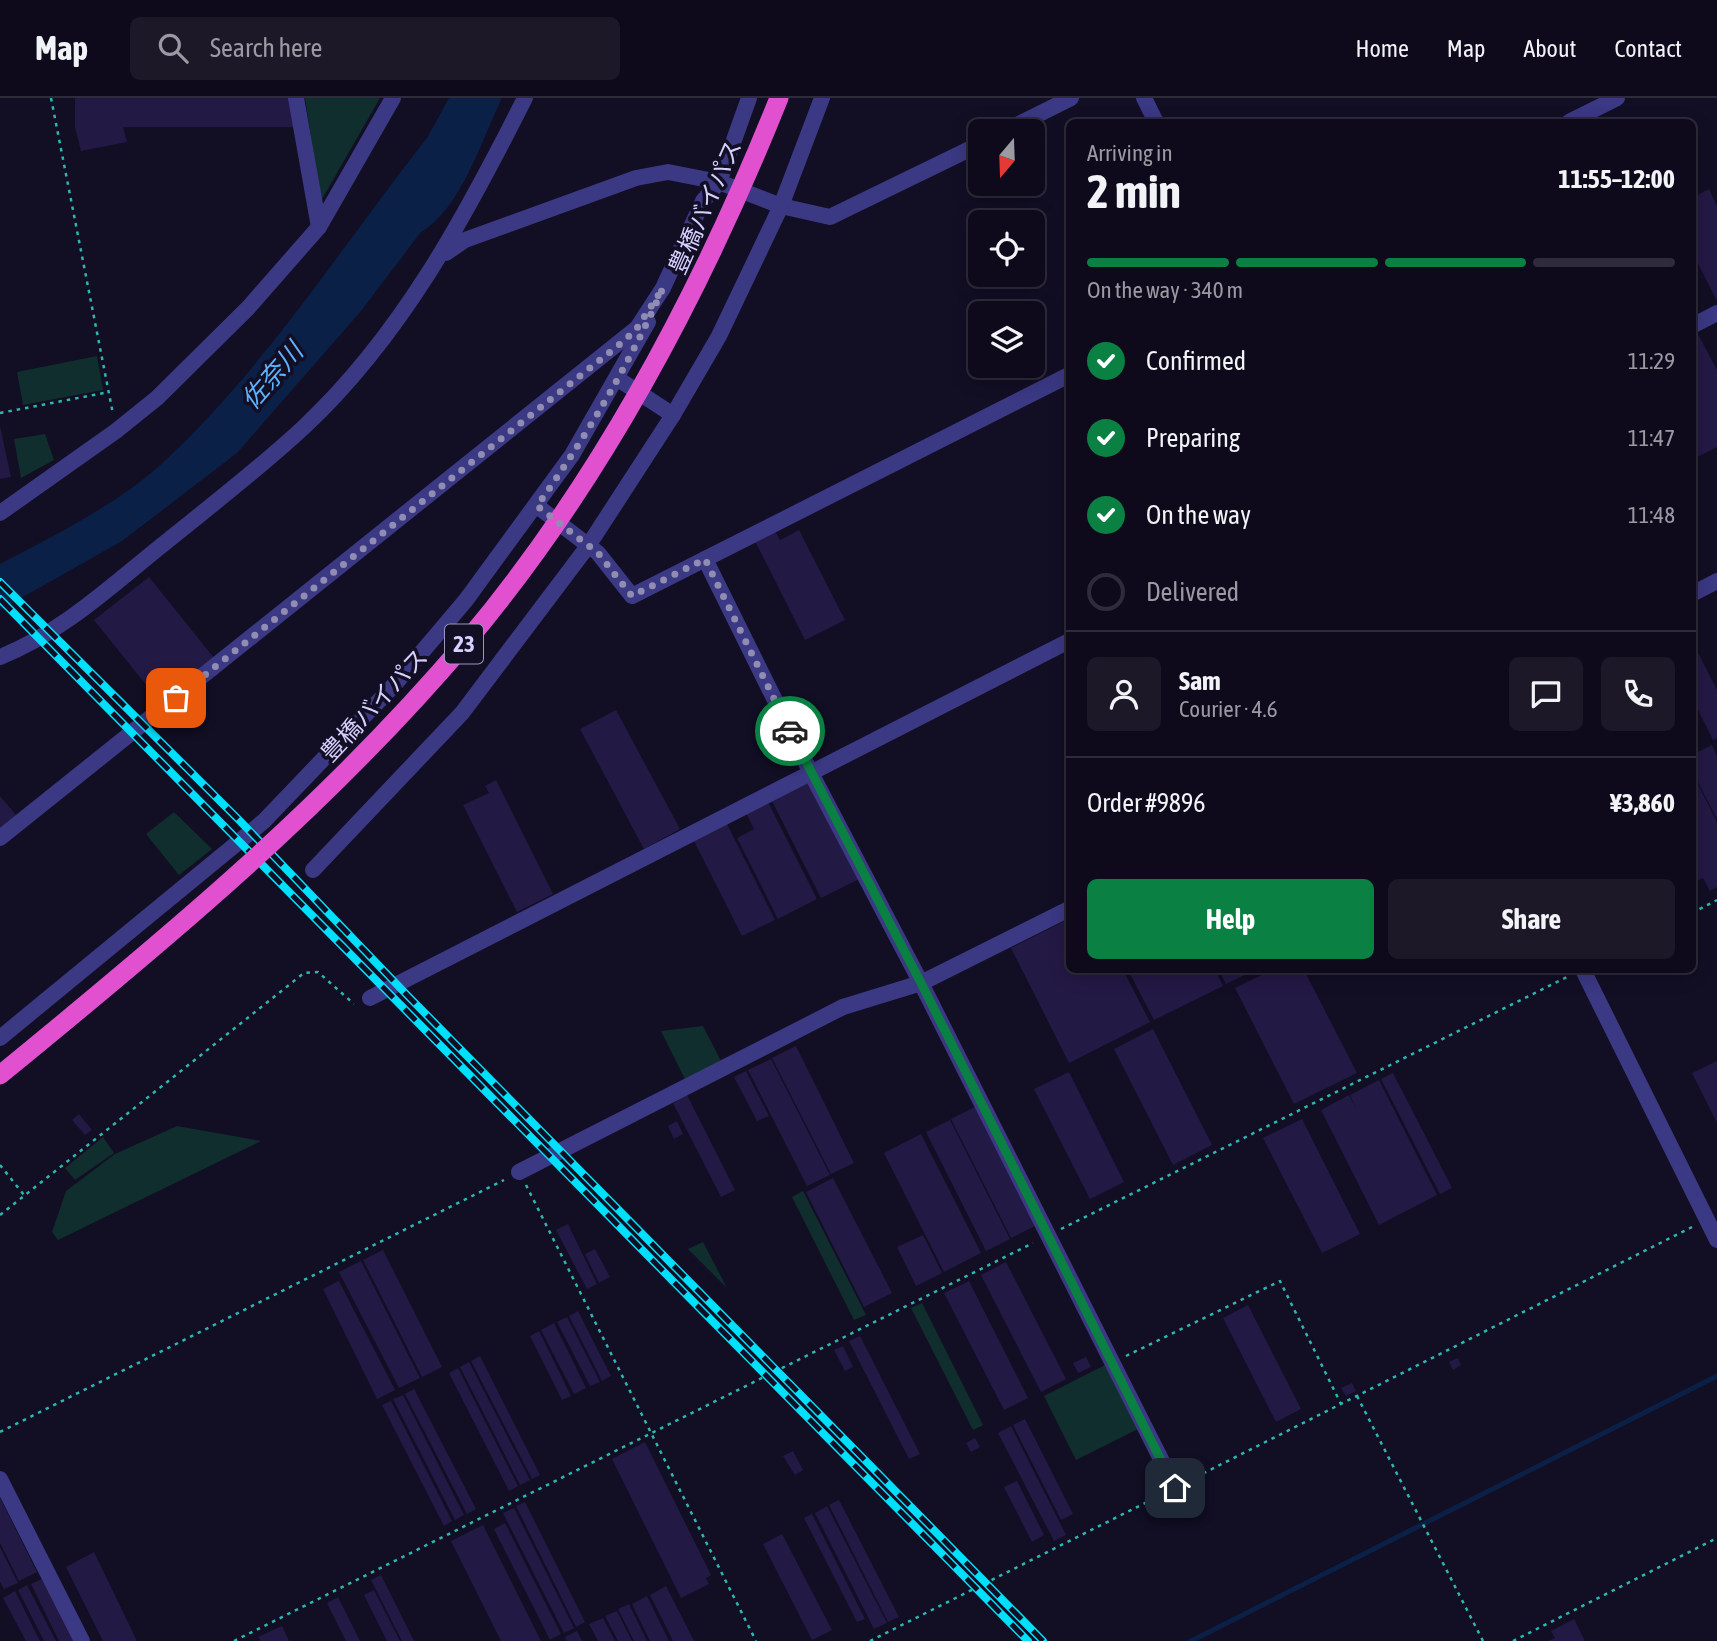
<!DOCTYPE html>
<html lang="en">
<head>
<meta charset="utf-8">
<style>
	body { margin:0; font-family:"Asap Condensed","Noto Sans JP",sans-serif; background:#1c1828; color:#f1f3f6; height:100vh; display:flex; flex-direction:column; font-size:26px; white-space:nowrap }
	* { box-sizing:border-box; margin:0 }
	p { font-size:23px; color:#9b9aa3 }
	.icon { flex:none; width:38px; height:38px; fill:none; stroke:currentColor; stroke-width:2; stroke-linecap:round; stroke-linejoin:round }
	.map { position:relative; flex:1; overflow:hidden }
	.side { position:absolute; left:1066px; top:21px; width:630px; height:854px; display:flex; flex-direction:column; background:#0e0a1b; border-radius:10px; box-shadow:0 4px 18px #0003,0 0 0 2px #2e2b3a }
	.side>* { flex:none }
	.needle { width:46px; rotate:199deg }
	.tools { position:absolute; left:968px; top:21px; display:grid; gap:14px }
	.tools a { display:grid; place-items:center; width:77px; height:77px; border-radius:10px; background:#0e0a1b; box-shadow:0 4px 18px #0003,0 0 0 2px #2e2b3a; font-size:35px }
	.pin { position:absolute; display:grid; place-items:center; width:60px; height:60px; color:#fff; margin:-30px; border-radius:14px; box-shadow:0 4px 10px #0006 }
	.courier { position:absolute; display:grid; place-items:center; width:70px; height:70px; margin:-35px; border:5px solid #0b8043; border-radius:50%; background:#fff; color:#222; box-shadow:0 2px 9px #0007 }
	.headline em { font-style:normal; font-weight:700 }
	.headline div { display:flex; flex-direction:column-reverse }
	.headline { display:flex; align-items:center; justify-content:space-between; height:119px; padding:0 21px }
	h1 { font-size:46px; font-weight:700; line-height:52px }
	.bar { display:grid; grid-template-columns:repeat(4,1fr); gap:10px 7px; align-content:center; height:84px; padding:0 21px }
	.bar i { height:9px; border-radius:5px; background:#2e2b3a }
	.bar .selected { background:#0b8043 }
	.bar p { grid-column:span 4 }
	.line { display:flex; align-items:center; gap:18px; padding:0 21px; border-top:2px solid #2e2b3a }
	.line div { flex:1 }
	.round { display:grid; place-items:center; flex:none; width:74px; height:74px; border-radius:10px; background:#1c1828 }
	ol { padding:0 21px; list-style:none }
	li { display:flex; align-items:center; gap:21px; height:77px }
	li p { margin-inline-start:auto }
	li .icon { padding:7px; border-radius:50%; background:#0b8043; color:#fff; stroke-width:4 }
	li:last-child { color:#9b9aa3 }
	li i { width:38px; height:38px; border:4px solid #2e2b3a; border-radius:50% }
	.action { display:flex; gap:14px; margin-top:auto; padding:14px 21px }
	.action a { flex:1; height:80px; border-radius:10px; background:#0b8043; color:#fff; font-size:28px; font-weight:700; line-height:80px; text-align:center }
	.action a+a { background:#1c1828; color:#f1f3f6 }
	header { display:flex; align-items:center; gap:42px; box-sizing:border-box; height:98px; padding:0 35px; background:#0e0a1b; border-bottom:2px solid #2e2b3a }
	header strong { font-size:33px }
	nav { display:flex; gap:38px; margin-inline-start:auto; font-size:24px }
	.search { width:490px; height:63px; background:#1c1828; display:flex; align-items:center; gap:18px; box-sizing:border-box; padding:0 24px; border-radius:10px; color:#9b9aa3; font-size:26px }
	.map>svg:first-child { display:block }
	.green { fill:#102e2d }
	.water { fill:#0b2046 }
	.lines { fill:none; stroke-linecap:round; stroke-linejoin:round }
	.stream { stroke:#0b2046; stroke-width:5 }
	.building { fill:#231945 }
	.path { stroke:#2cb8b1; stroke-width:2.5; stroke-dasharray:3.5 5; stroke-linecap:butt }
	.minor { stroke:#3b3884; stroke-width:16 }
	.rail-casing { stroke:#00dffb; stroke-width:8 }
	.rail { stroke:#120e24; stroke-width:5; stroke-dasharray:16; stroke-linecap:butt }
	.trunk-bridge { stroke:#e151cf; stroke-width:19 }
	.done { stroke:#918cb2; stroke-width:7; stroke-dasharray:0 12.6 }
	.route { stroke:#0b8043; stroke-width:9 }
	.labels { text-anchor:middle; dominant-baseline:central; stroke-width:7; stroke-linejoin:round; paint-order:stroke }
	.shield { fill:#120e24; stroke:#9b96bd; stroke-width:2 }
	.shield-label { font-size:23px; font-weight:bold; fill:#d6d0ff }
	.street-label { font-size:24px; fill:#d6d0ff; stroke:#120e24 }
	.water-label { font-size:26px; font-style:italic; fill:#5eb2ff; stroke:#120e24 }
</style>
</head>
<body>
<header>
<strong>Map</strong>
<div class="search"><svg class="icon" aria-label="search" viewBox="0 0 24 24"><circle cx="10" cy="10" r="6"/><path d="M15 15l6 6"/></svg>Search here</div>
<nav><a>Home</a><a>Map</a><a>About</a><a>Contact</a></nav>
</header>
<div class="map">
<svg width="1717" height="1543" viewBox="0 0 1717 1543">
	<rect width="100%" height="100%" fill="#120e24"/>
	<g class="green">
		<polygon points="305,0 380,0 321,103"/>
		<polygon points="97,258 103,292 23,307 17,274"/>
		<polygon points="45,336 54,362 21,380 14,341"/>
		<polygon points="174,714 212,751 179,777 146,736"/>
		<polygon points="703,928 721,963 685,981 661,933"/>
		<polygon points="177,1028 261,1043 58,1142 52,1134 66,1093 115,1056"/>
		<polygon points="103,1039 114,1055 75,1082 65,1070"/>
		<polygon points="803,1093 866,1217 854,1222 792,1099"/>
		<polygon points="703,1144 727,1190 688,1151"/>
		<polygon points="922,1205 983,1327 973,1332 911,1210"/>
		<polygon points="1107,1266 1140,1330 1076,1362 1044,1298"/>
	</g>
	<path class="water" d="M449 0H502C482 41 461 111 421 134L361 213 237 355 122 443 0 512V466C50 440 117 406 158 369 261 276 341 149 427 40Z"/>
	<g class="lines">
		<polyline class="stream" points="1191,1543 1717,1278"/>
	</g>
	<g class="building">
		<polygon points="75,0 293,0 298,29 123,29 127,44 81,53 75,29"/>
		<polygon points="1709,91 1717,108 1717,203 1692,154 1692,100"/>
		<polygon points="1698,236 1717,272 1717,349 1695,360 1692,355 1692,239"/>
		<polygon points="0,328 11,379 0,381"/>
		<polygon points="799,432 845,522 805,542 755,443 775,433 780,442"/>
		<polygon points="149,479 214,560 159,603 94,522"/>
		<polygon points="1692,543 1717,592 1717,640 1713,642 1692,600"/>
		<polygon points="616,612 680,731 644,751 580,631"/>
		<polygon points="1712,647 1717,658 1717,721 1692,673 1692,657"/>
		<polygon points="1692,675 1717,724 1717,789 1710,793 1703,780 1692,785"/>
		<polygon points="496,682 553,796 517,814 463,707 489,695 485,688"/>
		<polygon points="813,682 863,779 821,800 772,703"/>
		<polygon points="0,698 16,717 0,730"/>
		<polygon points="768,704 817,801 778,821 737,740 754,731 746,715"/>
		<polygon points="727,726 775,822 742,838 694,743"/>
		<polygon points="1069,821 1069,872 1123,872 1150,924 1069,965 1011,850"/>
		<polygon points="1128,872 1215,872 1223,888 1154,922"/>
		<polygon points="1219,872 1255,872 1226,886"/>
		<polygon points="1272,872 1304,872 1357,975 1294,1006 1235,890"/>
		<polygon points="1153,931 1212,1047 1173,1067 1114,951"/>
		<polygon points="796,948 854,1065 831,1076 772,960"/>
		<polygon points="771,961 830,1077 807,1088 748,972"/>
		<polygon points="1717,963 1717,1025 1692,975"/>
		<polygon points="746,973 769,1018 757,1023 734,979"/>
		<polygon points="1069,974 1124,1084 1090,1101 1034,991"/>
		<polygon points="1393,975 1452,1090 1440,1096 1381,981"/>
		<polygon points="1379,982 1437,1097 1379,1127 1321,1012 1349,997 1356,1010 1350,997"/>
		<polygon points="687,997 735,1092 721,1099 673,1005"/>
		<polygon points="975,1009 1035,1128 1011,1140 951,1021"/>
		<polygon points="79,1016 92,1032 85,1037 72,1022"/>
		<polygon points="1302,1021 1360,1136 1322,1155 1263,1040"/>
		<polygon points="950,1022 1010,1141 986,1153 926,1034"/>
		<polygon points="677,1023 683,1036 674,1041 668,1028"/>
		<polygon points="921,1036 981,1155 944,1174 884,1055"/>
		<polygon points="833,1080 892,1195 864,1209 806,1094"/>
		<polygon points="568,1126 597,1186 587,1191 556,1132"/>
		<polygon points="923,1137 942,1175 916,1188 897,1149"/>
		<polygon points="595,1151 610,1179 599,1185 585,1156"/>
		<polygon points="383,1152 442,1269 422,1279 363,1162"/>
		<polygon points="361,1163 420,1280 399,1290 339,1174"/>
		<polygon points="1006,1164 1066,1281 1041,1294 981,1177"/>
		<polygon points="339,1183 395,1292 377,1301 323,1191"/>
		<polygon points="969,1183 1028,1300 1004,1312 944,1195"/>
		<polygon points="1248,1207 1301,1311 1276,1324 1223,1220"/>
		<polygon points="578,1213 611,1278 602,1283 569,1218"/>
		<polygon points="567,1219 600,1284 590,1288 557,1224"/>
		<polygon points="554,1225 586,1290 574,1296 541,1232"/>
		<polygon points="539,1233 571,1298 562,1302 530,1238"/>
		<polygon points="860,1238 920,1356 909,1361 849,1243"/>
		<polygon points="843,1248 853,1269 845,1273 834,1252"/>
		<polygon points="480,1258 540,1377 532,1381 471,1263"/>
		<polygon points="1086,1259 1091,1269 1078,1275 1073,1265"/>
		<polygon points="1458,1260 1461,1267 1453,1272 1449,1264"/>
		<polygon points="469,1264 530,1382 520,1387 460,1269"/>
		<polygon points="458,1270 518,1388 509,1393 449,1275"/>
		<polygon points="1352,1285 1356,1293 1346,1298 1341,1290"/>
		<polygon points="414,1291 476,1411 467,1416 405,1296"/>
		<polygon points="403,1297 464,1417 455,1422 393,1301"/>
		<polygon points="391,1303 452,1423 444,1428 382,1307"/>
		<polygon points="1025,1321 1073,1416 1061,1422 1013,1327"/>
		<polygon points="1011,1328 1066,1437 1054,1443 998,1335"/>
		<polygon points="975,1340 980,1349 971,1354 966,1345"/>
		<polygon points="645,1344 711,1477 706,1480 709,1486 681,1500 612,1361"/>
		<polygon points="793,1353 803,1372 795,1377 783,1358"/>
		<polygon points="1017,1383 1044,1437 1032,1444 1004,1389"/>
		<polygon points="0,1400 37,1474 19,1483 0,1445"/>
		<polygon points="839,1402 899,1519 888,1524 829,1407"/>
		<polygon points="525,1404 585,1524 576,1529 516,1408"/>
		<polygon points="827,1408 887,1525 874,1531 815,1415"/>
		<polygon points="514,1410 574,1530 564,1535 503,1415"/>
		<polygon points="812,1416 865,1521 857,1524 804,1420"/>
		<polygon points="505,1425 561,1536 550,1542 494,1431"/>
		<polygon points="483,1427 541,1543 501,1543 451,1443"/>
		<polygon points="782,1436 832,1532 812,1542 763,1446"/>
		<polygon points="0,1449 18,1485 4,1491 0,1484"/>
		<polygon points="94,1454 137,1543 103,1543 66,1469"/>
		<polygon points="381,1477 414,1543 402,1543 371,1482"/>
		<polygon points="42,1481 73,1543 59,1543 31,1486"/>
		<polygon points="27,1487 56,1543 44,1543 18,1492"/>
		<polygon points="666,1488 694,1543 673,1543 650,1497"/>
		<polygon points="374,1492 400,1543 387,1543 364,1497"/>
		<polygon points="15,1493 40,1543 26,1543 3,1500"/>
		<polygon points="647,1498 669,1543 650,1543 632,1506"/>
		<polygon points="338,1499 360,1543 346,1543 327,1505"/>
		<polygon points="629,1506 647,1543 634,1543 618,1511"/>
		<polygon points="617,1513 632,1543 618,1543 605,1518"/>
		<polygon points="603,1520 615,1543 598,1543 589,1526"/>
		<polygon points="1574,1521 1585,1543 1548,1543 1555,1540 1551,1533"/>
		<polygon points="282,1528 289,1543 261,1543 258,1539"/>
		<polygon points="577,1533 582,1543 567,1543 565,1539"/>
	</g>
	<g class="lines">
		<g class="path">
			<polyline points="51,0 113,316"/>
			<polyline points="0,315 109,294"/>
			<polyline points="1692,815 1717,802"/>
			<polyline points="0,1067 24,1097"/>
			<polyline points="526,1087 756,1543"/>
			<polyline points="0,1117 304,875 318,874 354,906"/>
			<polyline points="1061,1131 1569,878"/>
			<polyline points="1126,1258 1280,1183 1341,1306"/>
			<polyline points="1357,1298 1483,1543"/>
			<polyline points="0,1334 504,1082"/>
			<polyline points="1188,1383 1692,1129"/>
			<polyline points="234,1543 1033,1145"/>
			<polyline points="870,1543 1161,1397"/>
			<polyline points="1513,1543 1717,1440"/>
		</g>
		<g class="minor">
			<polyline points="296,0 319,129"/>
			<polyline points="1144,0 1156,24"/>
			<polyline points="1569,24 1617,0"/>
			<polyline points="1005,33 1071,0"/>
			<polyline points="446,155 465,142 636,80 668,74 719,84 781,108 830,119 980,46"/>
			<polyline points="1692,228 1717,215"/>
			<polyline points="673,317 719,238 781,108 822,0"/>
			<polyline points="537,408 598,455 632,498 1069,277"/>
			<polyline points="0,415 116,333 157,300 248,210 319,129 393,0"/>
			<polyline points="705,461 811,675 921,885 1175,1389"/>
			<polyline points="1692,496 1717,483"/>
			<path d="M0 559C61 535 110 489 161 448 209 409 259 371 304 329 402 237 465 119 525 0"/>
			<polyline points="0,740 637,230 663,190 703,103 719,84 749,0"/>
			<polyline points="313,772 462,615 588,448 673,317 618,281"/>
			<polyline points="1583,872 1717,1142"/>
			<polyline points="370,900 1069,543"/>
			<polyline points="0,940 264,723 395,586 466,502 572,357 648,224"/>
			<polyline points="519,1074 843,909 921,885 1069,811"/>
			<polyline points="0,1381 82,1543"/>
		</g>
		<defs>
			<g id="rail">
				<polyline points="0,484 240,723 407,897 1043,1543"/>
				<polyline points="0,501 1028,1543"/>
			</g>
		</defs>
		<use href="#rail" class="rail-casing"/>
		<use href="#rail" class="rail"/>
		<path class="trunk-bridge" d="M0 977C164 843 328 707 466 544 600 385 702 192 779 0"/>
	</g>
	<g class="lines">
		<path class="done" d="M176 600 625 242 637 230 663 190C629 267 586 339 537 408L598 455 632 498 705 461 790 633"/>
		<polyline class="route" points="790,633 921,885 1175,1390"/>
	</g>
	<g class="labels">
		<rect class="shield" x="445" y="526.5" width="38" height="39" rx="5"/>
		<g class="shield-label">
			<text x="464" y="546">23</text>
		</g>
		<g class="street-label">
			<text transform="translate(705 109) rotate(-66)">豊橋バイパス</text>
			<text transform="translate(374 607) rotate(-47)">豊橋バイパス</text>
		</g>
		<g class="water-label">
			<text transform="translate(272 278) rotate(-49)">佐奈川</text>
		</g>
	</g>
</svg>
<div class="tools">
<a><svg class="needle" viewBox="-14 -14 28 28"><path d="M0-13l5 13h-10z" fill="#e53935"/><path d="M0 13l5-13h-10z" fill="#9b9aa3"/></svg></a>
<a><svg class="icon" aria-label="locate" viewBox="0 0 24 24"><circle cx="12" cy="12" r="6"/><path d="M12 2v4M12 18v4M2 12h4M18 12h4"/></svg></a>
<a><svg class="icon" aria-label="layers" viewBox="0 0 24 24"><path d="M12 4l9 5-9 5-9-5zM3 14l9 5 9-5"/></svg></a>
</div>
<div class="pin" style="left:176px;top:600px;background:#ea580c"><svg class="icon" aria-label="bag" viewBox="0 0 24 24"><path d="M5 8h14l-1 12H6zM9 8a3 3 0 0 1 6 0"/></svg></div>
<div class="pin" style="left:1175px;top:1390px;background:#1f2937"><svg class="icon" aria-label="home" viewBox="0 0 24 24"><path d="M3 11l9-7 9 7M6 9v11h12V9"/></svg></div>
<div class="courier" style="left:790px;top:633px"><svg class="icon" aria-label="car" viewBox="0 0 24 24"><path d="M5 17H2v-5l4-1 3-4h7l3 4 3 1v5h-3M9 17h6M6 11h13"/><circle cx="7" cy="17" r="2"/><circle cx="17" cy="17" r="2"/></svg></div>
<section class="side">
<div class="headline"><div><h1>2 min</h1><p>Arriving in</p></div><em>11:55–12:00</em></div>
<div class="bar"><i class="selected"></i><i class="selected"></i><i class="selected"></i><i></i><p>On the way · 340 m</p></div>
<ol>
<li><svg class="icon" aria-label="check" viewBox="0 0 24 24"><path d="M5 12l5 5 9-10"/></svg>Confirmed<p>11:29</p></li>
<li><svg class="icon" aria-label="check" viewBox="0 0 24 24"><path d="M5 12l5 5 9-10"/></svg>Preparing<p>11:47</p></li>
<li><svg class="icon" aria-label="check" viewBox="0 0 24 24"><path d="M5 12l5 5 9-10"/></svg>On the way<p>11:48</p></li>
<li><i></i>Delivered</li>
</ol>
<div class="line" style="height:126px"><a class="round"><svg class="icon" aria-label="person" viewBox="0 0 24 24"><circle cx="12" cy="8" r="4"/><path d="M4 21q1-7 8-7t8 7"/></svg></a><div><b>Sam</b><p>Courier · 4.6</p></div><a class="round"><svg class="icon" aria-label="chat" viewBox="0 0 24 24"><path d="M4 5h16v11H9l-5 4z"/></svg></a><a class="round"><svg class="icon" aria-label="phone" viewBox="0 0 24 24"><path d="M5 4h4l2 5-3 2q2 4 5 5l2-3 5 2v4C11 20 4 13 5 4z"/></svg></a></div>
<div class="line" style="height:91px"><div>Order #9896</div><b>¥3,860</b></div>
<div class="action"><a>Help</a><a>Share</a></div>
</section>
</div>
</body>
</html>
